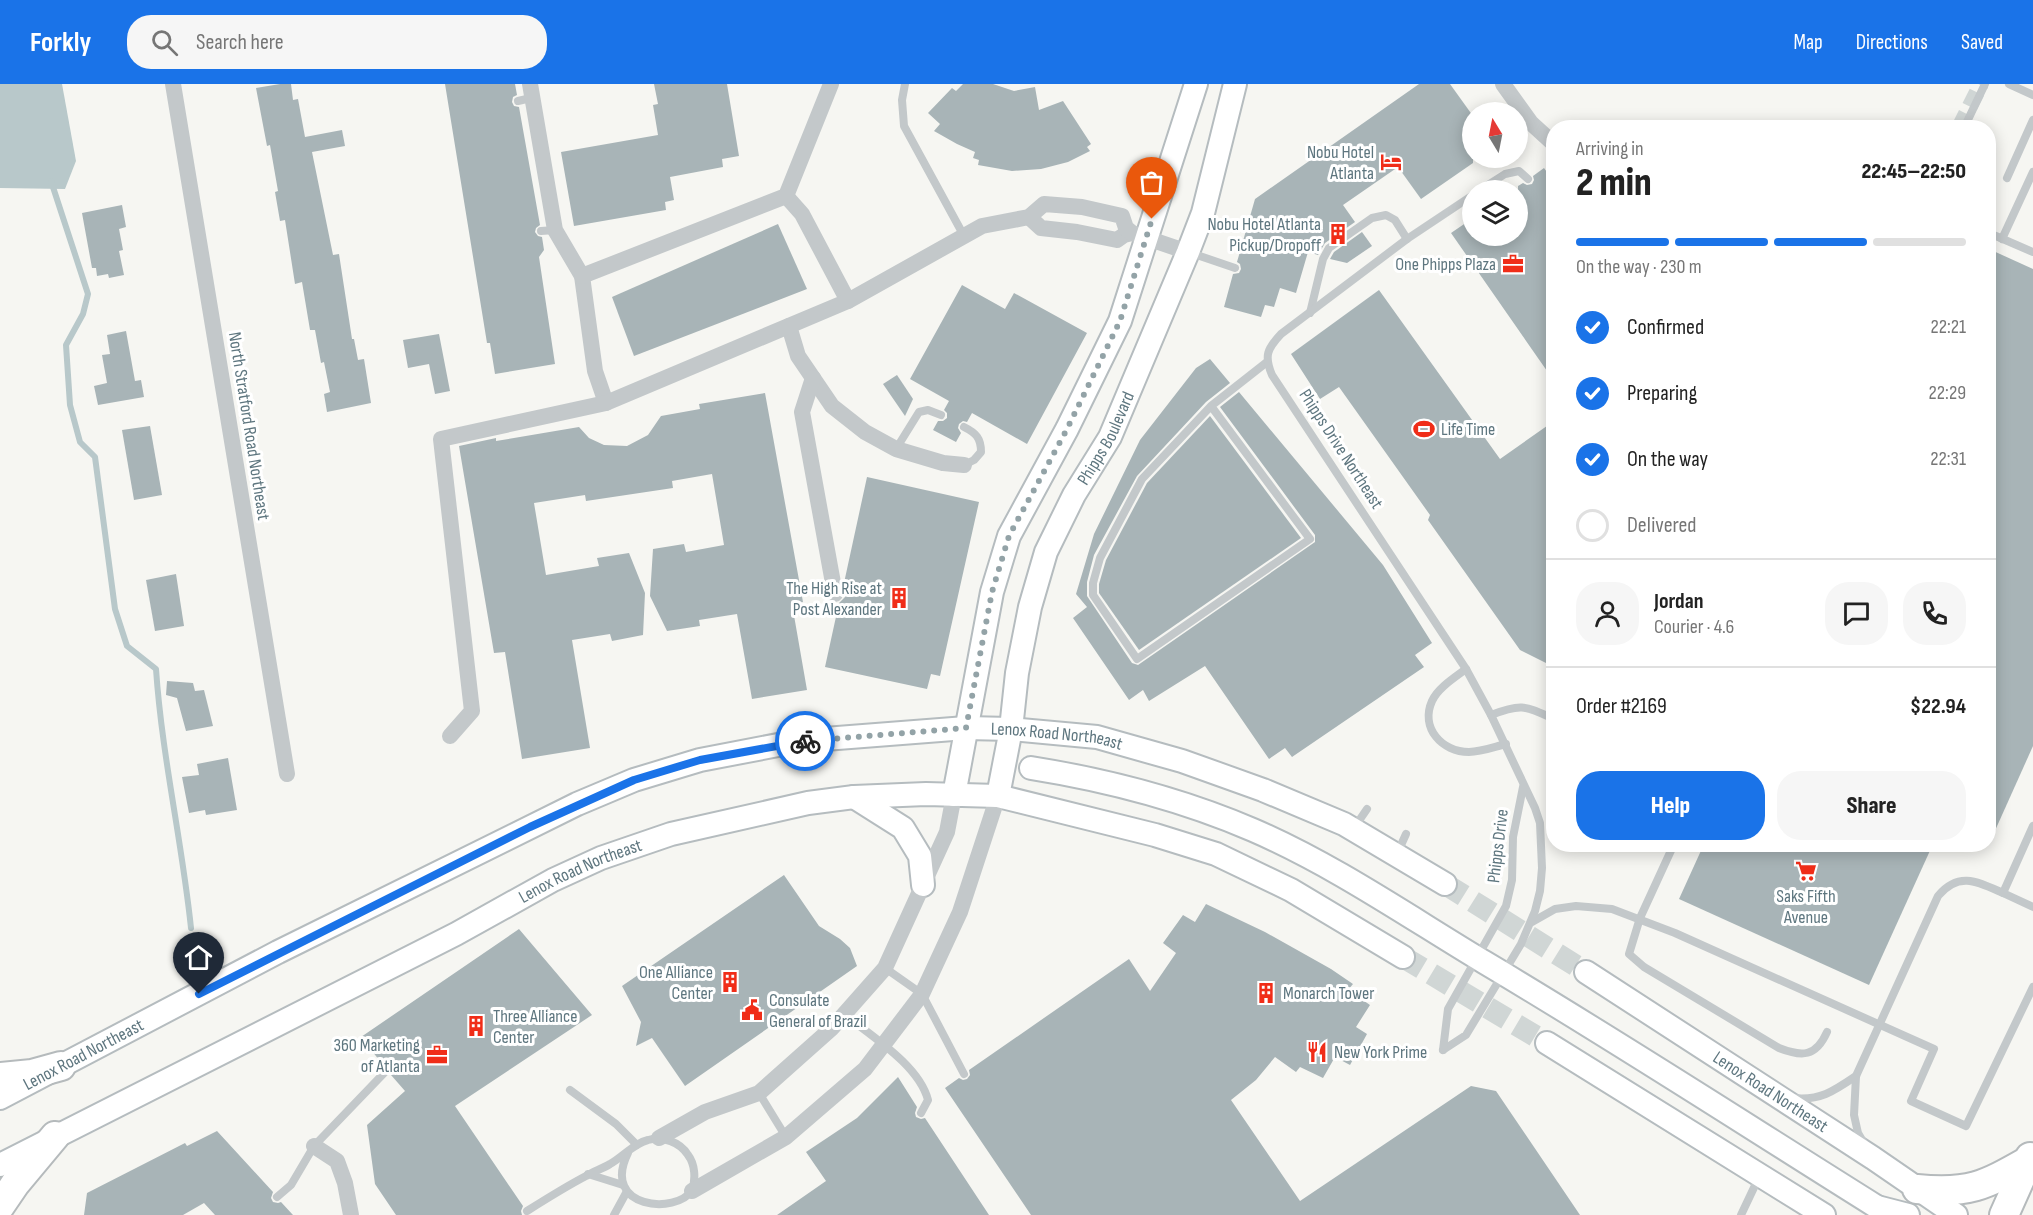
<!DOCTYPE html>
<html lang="en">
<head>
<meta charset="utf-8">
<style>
	body { margin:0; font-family:"Sofia Sans Condensed",sans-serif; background:#f6f6f6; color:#222; height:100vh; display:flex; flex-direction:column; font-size:22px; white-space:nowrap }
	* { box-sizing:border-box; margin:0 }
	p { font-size:20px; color:#767676 }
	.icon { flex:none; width:33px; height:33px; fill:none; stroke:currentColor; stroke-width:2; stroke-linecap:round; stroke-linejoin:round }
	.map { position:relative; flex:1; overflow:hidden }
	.sheet { position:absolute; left:1546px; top:36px; width:450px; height:732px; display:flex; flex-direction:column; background:#fff; border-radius:24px; box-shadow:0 3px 15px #0003 }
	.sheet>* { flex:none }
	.needle { width:39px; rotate:350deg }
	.buttons { position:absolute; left:1462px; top:18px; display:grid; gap:12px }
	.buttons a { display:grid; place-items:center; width:66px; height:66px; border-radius:50%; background:#fff; box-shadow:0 3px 15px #0003; font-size:30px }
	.pin { position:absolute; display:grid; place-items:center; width:51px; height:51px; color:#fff; margin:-62px -26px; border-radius:50% 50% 50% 0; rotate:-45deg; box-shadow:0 0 6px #0007 }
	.pin .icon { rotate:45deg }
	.courier { position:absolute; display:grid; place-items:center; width:60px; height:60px; margin:-30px; border:4px solid #1a73e8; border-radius:50%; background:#fff; color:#222; box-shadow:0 2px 8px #0007 }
	.headline em { font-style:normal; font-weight:800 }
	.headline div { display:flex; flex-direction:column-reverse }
	.headline { display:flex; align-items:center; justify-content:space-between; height:102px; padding:0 30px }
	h1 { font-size:39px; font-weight:800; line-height:45px }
	.bar { display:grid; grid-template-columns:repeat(4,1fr); gap:9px 6px; align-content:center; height:72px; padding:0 30px }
	.bar i { height:8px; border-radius:4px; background:#e0e0e0 }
	.bar .active { background:#1a73e8 }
	.bar p { grid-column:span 4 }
	.line { display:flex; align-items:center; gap:15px; padding:0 30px; border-top:2px solid #e0e0e0 }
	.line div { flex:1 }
	.round { display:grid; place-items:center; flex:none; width:63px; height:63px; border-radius:24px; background:#f6f6f6 }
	ol { padding:0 30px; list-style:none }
	li { display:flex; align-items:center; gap:18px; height:66px }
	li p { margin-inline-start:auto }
	li .icon { padding:6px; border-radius:50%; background:#1a73e8; color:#fff; stroke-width:4 }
	li:last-child { color:#767676 }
	li i { width:33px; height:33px; border:3px solid #e0e0e0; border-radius:50% }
	.primary-button { display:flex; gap:12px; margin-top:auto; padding:12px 30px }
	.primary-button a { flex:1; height:69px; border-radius:24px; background:#1a73e8; color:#fff; font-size:24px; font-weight:800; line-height:69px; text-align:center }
	.primary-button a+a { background:#f6f6f6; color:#222 }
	header { display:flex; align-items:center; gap:36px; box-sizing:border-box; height:84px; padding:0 30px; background:#1a73e8; color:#fff }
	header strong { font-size:28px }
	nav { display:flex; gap:33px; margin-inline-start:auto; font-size:21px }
	.search { width:420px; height:54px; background:#f6f6f6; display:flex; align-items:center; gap:15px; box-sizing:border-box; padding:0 21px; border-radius:24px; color:#767676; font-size:22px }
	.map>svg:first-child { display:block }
	.water { fill:#b8c8ca }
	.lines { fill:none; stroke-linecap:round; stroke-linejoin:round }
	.stream { stroke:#b8c8ca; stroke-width:6 }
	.building { fill:#a8b4b7 }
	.street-tunnel { stroke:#d0d6d5; stroke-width:16; stroke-dasharray:16 8; stroke-linecap:butt }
	.secondary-tunnel { stroke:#d0d6d5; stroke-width:22; stroke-dasharray:22 11; stroke-linecap:butt }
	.secondary-casing { stroke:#b5bcbf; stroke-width:26 }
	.highway-casing { stroke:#b5babc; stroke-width:32 }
	.lane { stroke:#c3c8ca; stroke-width:8 }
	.street { stroke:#c3c8ca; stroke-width:16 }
	.secondary { stroke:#fff; stroke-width:22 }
	.highway { stroke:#fff; stroke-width:28 }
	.done { stroke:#93a3a7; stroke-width:6; stroke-dasharray:0 10.8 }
	.route { stroke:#1a73e8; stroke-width:8 }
	.labels { text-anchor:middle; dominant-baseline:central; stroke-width:6; stroke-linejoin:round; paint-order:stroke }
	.poi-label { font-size:18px; fill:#5e767f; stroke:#fff; text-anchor:end }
	.street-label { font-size:18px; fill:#5e767f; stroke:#fff }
</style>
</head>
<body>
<header>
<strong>Forkly</strong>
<div class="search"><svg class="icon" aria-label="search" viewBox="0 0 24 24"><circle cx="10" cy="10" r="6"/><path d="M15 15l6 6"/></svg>Search here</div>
<nav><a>Map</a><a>Directions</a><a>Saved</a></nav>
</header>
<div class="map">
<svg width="2033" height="1131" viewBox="0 0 2033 1131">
	<rect width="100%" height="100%" fill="#f6f6f2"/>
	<polygon class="water" points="0,0 62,0 76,77 65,105 0,104"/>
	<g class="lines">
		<path class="stream" d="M51 97 88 210 83 230 66 261 70 321 80 358 95 373 115 525 127 562 156 585C162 673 182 757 191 844"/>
	</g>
	<g class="building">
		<polygon points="280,0 291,0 293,16 298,15 305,53 342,46 345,62 312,68 333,171 339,170 352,255 354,255 358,276 364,275 371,319 327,328 324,310 330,308 324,278 321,279 315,246 310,246 302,198 295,200 285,136 280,137 275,108 278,107 270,61 267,62 256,4"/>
		<polygon points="445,0 515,0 517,11 513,13 512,18 514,22 519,23 540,141 536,144 535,148 538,152 542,153 544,166 539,173 555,280 495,290 490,259 487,259"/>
		<polygon points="654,0 727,0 739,72 722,75 723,83 670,93 674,116 665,118 666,126 574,142 561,68 658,51 653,21 658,20"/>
		<polygon points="963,0 993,0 1014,7 1035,3 1039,26 1063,17 1091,60 1087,63 1090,67 1068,78 1041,85 1012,87 978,81 979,76 973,74 975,68 957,60 934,47 940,40 928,29 952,4 956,7"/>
		<polygon points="1419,0 1450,0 1473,32 1467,37 1473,46 1473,79 1421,115 1398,83 1343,121 1355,138 1325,159 1318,171 1308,168 1296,209 1280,204 1274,223 1265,221 1261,233 1224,223 1233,190 1239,189 1241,185 1240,180 1237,178 1255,115"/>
		<polygon points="1544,84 1554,98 1554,297 1451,149 1473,134 1473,152 1518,152 1518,102 1523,99 1527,101 1532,100 1534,96 1533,92"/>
		<polygon points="122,121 126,143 119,145 123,166 119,167 124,191 109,194 108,190 97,192 96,184 92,184 82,129"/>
		<polygon points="778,140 807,205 634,272 612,213"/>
		<polygon points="1362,148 1372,162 1347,179 1330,175 1334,168"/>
		<polygon points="1989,165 2033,185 2033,662 1989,760"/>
		<polygon points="962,201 1005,225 1014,209 1087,249 1027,360 972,329 967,338 963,337 959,340 958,344 961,349 956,358 933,346 938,337 943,337 947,334 947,329 944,326 949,317 910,295"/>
		<polygon points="1379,206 1500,375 1554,337 1554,583 1520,566 1428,436 1430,431 1339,303 1320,315 1291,270"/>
		<polygon points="126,247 135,297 141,296 144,313 98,321 94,302 107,299 102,271 110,270 107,251"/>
		<polygon points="439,250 450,307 435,310 429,280 408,284 403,256"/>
		<polygon points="1210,275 1230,299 1206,318 1137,392 1094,471 1087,498 1087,512 1132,579 1138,581 1315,458 1315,451 1220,323 1239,308 1383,481 1432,559 1415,571 1424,583 1292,673 1285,664 1269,675 1205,582 1149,617 1143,606 1129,616 1073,534 1087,523 1076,510 1094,450 1140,356 1196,284"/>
		<polygon points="897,291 913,315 905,332 883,300"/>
		<polygon points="765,309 803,518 792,520 807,606 752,615 737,530 699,536 700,542 667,547 650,512 653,465 684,460 686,468 724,461 712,390 672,397 673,404 586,417 585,411 534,419 546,491 599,482 597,474 629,469 645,509 643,551 612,557 610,550 572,556 590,664 522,675 505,568 494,569 459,362 496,354 496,357 579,343 589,354 604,361 627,362 648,351 661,332 700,325 699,320"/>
		<polygon points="1210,332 1301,454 1139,566 1099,509 1099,500 1106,476 1147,399"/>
		<polygon points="150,342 162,411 134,416 122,346"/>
		<polygon points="867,393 979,418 940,592 931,590 927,605 825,583 839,519 845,513 844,499"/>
		<polygon points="176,490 184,542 155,547 146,496"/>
		<polygon points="167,597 193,599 195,607 204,606 213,642 186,647 177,614 166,611"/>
		<polygon points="228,674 237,726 206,731 205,726 189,729 182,693 199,691 197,680"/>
		<polygon points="1704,760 1933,760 1869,901 1679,815"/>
		<polygon points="784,791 819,842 840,855 850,864 857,882 685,1002 652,954 636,962 641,938 622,902"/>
		<polygon points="1206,820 1265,848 1331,885 1353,900 1348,906 1370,921 1356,943 1367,950 1350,981 1335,973 1323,994 1300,983 1296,988 1275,973 1256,996 1231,1016 1300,1117 1471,1002 1496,1007 1580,1131 1031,1131 945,1004 959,994 963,996 967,995 970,991 969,986 1129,875 1150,907 1176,869 1163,859 1183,831 1195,838"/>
		<polygon points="519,845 592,931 455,1022 523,1122 521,1127 522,1131 396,1131 375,1100 367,1041 405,1007 391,991 393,987 392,982 388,980 383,981 361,953"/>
		<polygon points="898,993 917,1023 915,1029 916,1033 921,1035 925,1034 989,1131 777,1131 826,1097 806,1068 857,1034"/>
		<polygon points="217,1047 273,1108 271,1114 273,1118 278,1119 281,1118 293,1131 215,1131 204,1119 183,1131 84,1131 87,1109 185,1059 187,1062"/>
	</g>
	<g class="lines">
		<polyline class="street-tunnel" points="1959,44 1981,0"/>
		<g class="secondary-tunnel">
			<polyline points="1445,800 1586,888"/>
			<polyline points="1403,873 1547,959"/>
		</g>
		<defs>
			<g id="secondary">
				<path d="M1031 684C1106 696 1183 716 1253 746 1334 781 1409 833 1484 878 1617 957 1746 1041 1877 1123L1885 1131"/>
				<polyline points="954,711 992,508 1009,452 1067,345 1120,237 1196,0"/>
				<path id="s1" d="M998 712 1011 645 1017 589 1030 523 1046 468 1074 411 1110 353 1188 168 1203 129 1235 0"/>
				<polyline points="854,713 903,744 920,772 923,801"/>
				<path id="s2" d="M1586 888 1873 1074 1956 1131"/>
				<polyline points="1547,959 1824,1131"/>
				<path id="s3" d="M0 1014 278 868 577 720 634 696 700 676 799 657 966 644 1011 645 1097 653 1182 677 1263 706 1344 740 1445 800"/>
				<path id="s4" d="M0 1081 456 850 553 796 601 774 671 750 808 719 854 713 926 710 998 712 1155 751 1216 770 1291 806 1403 873"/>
				<polyline points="1877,1123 1908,1131"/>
			</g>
			<g id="highway">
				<polyline points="0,993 32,990 61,982"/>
				<path d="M1917 1105C1969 1110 1984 1102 2028 1077"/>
				<polyline points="0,1122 15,1100 55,1052"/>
				<polyline points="2004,1131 2030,1073"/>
			</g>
		</defs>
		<use href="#secondary" class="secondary-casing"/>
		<use href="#highway" class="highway-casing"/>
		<g class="lane">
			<polyline points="905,0 902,16 904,42 964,152"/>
			<polyline points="2009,0 2033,11"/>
			<polyline points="518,17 531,14"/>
			<polyline points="1964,44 1985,0"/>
			<polyline points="2007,94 2033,36"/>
			<polyline points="1480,106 1505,90 1519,87 1528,95"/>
			<polyline points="541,147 555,146"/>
			<polyline points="1989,149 2033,168"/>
			<polyline points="2002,155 2033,88"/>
			<polyline points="1188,168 1235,184"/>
			<polyline points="1310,229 1323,175 1329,164 1372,134 1386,131 1395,136 1407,155"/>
			<polyline points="1211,322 1310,455 1137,575 1093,511 1093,499 1100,474 1142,395 1211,322 1267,278"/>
			<polyline points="896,365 919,328 928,326 941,331"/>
			<path d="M964 381 974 376 981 368C981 354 976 349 964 343"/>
			<path d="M1466 585C1454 594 1438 604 1432 617 1420 644 1442 668 1469 668 1481 668 1494 663 1506 660"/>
			<path d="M1491 631C1522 619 1525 622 1554 635"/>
			<polyline points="1354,744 1367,725"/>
			<path d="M1674 760 1640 834 1629 870 1644 883 1779 964C1802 973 1816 973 1827 948"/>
			<polyline points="1397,770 1406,750"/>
			<polyline points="2003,809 2033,823"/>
			<polyline points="1532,838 1555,825 1576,822 1612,825 1675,849 1934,965 1911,1017 1966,1042 2033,903"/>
			<polyline points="885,884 922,910 964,990"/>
			<path d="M844 930C871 952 919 981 928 1016L921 1029"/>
			<path d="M1443 966 1466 951 1521 860 1535 827 1540 807 1542 784 1540 739 1535 724 1491 631 1466 585 1272 291C1264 272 1267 265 1281 250L1407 155 1473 111"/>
			<polyline points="1443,966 1448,925 1506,822 1512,796 1513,753 1523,703"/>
			<polyline points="570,1006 616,1040 637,1061"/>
			<polyline points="759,1009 786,1053"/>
			<path d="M1793 1014C1820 1017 1834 1007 1856 992"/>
			<path d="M1865 1061 1858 1049 1854 1031 1856 992 1938 812C1959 787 1978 798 2003 809L2033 742"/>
			<polyline points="588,1090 623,1101"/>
			<polyline points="277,1113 291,1101 314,1062 387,986"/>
			<path d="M527 1127C546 1115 565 1103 586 1092 594 1087 602 1085 610 1080 623 1073 634 1059 648 1056 663 1052 680 1058 688 1071 695 1080 696 1095 692 1106 677 1131 600 1125 628 1069"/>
			<polyline points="614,1131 626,1109"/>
			<polyline points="1741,1131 1759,1093"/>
		</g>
		<g class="street">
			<polyline points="173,0 287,690"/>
			<polyline points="530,0 555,146 582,192 595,287 606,319"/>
			<polyline points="1503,0 1531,39 1554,60"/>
			<polyline points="786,112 802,130 848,217"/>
			<polyline points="1029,133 1041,144 1077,148 1117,156 1124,151 1132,149"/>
			<polyline points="582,192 786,112 831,0"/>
			<polyline points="789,242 798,272 832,322 865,348 896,365 943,379 964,381"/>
			<polyline points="813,294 802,328 835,510"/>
			<polyline points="450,652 472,627 441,355 606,319 848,217 982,142 1029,133 1044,120 1082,123 1122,132 1126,144 1132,149 1188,168"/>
			<polyline points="659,1054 705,1028 759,1009 832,944 885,884 947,748 954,711"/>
			<polyline points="314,1062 337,1077 345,1099 351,1131"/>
			<polyline points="692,1107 786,1053 865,985 922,910 960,828 998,712"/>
		</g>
		<use href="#secondary" class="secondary"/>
		<use href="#highway" class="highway"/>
	</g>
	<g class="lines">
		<polyline class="done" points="805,657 966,644 992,508 1009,452 1067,345 1120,237 1152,135"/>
		<polyline class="route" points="199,910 530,743 634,696 700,676 805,657"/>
	</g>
	<defs>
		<symbol id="hotel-bare" viewBox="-9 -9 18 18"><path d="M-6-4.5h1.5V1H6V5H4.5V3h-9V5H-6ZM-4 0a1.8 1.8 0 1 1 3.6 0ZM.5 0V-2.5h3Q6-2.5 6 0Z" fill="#f02d18" stroke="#fff" stroke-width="2.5" paint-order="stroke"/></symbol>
		<symbol id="building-bare" viewBox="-9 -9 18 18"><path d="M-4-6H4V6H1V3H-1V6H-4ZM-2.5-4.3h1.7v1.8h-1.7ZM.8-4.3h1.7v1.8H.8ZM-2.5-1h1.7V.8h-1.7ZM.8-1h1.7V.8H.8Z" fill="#f02d18" stroke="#fff" stroke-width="2.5" paint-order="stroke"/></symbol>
		<symbol id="office-bare" viewBox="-9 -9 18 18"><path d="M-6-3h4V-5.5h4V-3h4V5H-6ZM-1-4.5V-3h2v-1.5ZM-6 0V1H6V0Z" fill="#f02d18" stroke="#fff" stroke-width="2.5" paint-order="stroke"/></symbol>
		<symbol id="stadium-bare" viewBox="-9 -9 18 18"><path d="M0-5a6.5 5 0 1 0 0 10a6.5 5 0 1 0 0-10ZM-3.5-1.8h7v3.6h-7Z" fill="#f02d18" stroke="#fff" stroke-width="2.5" paint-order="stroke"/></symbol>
		<symbol id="supermarket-bare" viewBox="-9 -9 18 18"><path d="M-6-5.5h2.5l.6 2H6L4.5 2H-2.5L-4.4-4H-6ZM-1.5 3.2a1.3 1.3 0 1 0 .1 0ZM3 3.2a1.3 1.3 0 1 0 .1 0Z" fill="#f02d18" stroke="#fff" stroke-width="2.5" paint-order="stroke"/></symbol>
		<symbol id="civic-bare" viewBox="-9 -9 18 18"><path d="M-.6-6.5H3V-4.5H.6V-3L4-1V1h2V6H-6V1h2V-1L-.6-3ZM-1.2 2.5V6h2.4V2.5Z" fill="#f02d18" stroke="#fff" stroke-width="2.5" paint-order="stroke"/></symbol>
		<symbol id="restaurant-bare" viewBox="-9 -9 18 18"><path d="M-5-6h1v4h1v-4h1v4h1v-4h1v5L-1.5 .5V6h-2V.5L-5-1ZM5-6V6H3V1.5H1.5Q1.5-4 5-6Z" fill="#f02d18" stroke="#fff" stroke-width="2.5" paint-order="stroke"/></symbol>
	</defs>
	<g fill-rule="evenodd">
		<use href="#hotel-bare" x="1376" y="63" width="30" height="30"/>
		<use href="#building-bare" x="1323" y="135" width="30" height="30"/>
		<use href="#office-bare" x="1498" y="165" width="30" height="30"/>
		<use href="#stadium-bare" x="1409" y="330" width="30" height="30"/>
		<use href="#building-bare" x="884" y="499" width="30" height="30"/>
		<use href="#supermarket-bare" x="1791" y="772" width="30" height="30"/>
		<use href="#building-bare" x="715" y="883" width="30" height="30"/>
		<use href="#building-bare" x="1251" y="894" width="30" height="30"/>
		<use href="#civic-bare" x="737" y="911" width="30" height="30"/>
		<use href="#building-bare" x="461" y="927" width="30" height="30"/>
		<use href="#restaurant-bare" x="1302" y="953" width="30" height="30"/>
		<use href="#office-bare" x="422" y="956" width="30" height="30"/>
	</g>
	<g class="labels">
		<g class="poi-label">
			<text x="1374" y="68">Nobu Hotel<tspan x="1374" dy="21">Atlanta</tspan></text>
			<text x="1321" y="140">Nobu Hotel Atlanta<tspan x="1321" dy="21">Pickup/Dropoff</tspan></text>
			<text x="1496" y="180">One Phipps Plaza</text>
			<text x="1441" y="345" text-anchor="start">Life Time</text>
			<text x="882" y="504">The High Rise at<tspan x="882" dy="21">Post Alexander</tspan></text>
			<text x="1806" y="812" text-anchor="middle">Saks Fifth<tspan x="1806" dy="21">Avenue</tspan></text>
			<text x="713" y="888">One Alliance<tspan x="713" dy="21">Center</tspan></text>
			<text x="1283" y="909" text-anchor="start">Monarch Tower</text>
			<text x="769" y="916" text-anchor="start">Consulate<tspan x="769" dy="21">General of Brazil</tspan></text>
			<text x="493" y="932" text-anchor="start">Three Alliance<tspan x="493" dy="21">Center</tspan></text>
			<text x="420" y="961">360 Marketing<tspan x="420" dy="21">of Atlanta</tspan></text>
			<text x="1334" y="968" text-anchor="start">New York Prime</text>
		</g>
		<g class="street-label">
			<text transform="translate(249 342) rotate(81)">North Stratford Road Northeast</text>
			<text stroke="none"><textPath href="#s1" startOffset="378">Phipps Boulevard</textPath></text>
			<text transform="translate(1341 365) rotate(57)">Phipps Drive Northeast</text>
			<text stroke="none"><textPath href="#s3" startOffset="1138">Lenox Road Northeast</textPath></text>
			<text transform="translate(1498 762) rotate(-83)">Phipps Drive</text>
			<text stroke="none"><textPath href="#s4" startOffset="651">Lenox Road Northeast</textPath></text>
			<text stroke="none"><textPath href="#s3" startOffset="94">Lenox Road Northeast</textPath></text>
			<text stroke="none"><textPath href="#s2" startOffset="220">Lenox Road Northeast</textPath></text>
		</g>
	</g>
</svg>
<div class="buttons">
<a><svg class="needle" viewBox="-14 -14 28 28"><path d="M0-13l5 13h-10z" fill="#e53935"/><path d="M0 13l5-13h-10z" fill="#767676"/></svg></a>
<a><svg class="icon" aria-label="layers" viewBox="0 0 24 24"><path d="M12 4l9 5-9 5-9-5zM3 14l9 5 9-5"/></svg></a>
</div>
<div class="pin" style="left:1152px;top:135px;background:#ea580c"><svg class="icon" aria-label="bag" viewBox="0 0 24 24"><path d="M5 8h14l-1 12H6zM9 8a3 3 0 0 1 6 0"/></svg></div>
<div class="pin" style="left:199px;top:910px;background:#1f2937"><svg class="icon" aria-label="home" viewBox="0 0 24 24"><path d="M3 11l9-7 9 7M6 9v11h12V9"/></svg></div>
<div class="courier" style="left:805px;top:657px"><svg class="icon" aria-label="bike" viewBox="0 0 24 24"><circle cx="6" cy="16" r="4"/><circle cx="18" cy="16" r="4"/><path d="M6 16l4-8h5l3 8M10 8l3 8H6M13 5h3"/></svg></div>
<section class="sheet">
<div class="headline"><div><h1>2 min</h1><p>Arriving in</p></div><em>22:45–22:50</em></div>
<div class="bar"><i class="active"></i><i class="active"></i><i class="active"></i><i></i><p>On the way · 230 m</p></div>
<ol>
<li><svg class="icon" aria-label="check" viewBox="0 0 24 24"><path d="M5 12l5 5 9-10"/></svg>Confirmed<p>22:21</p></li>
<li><svg class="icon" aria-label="check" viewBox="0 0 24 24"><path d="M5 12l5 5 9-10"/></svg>Preparing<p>22:29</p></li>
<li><svg class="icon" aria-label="check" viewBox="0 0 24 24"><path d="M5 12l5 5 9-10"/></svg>On the way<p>22:31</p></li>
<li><i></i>Delivered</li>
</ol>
<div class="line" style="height:108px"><a class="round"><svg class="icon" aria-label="person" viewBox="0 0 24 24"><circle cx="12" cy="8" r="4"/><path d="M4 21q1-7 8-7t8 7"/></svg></a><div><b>Jordan</b><p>Courier · 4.6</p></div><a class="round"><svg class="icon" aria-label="chat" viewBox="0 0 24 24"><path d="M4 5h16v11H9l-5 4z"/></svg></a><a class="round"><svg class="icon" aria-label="phone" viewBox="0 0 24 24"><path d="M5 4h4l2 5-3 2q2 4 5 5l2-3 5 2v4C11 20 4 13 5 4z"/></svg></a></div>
<div class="line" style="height:78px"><div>Order #2169</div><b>$22.94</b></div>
<div class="primary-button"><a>Help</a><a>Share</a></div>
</section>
</div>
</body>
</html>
